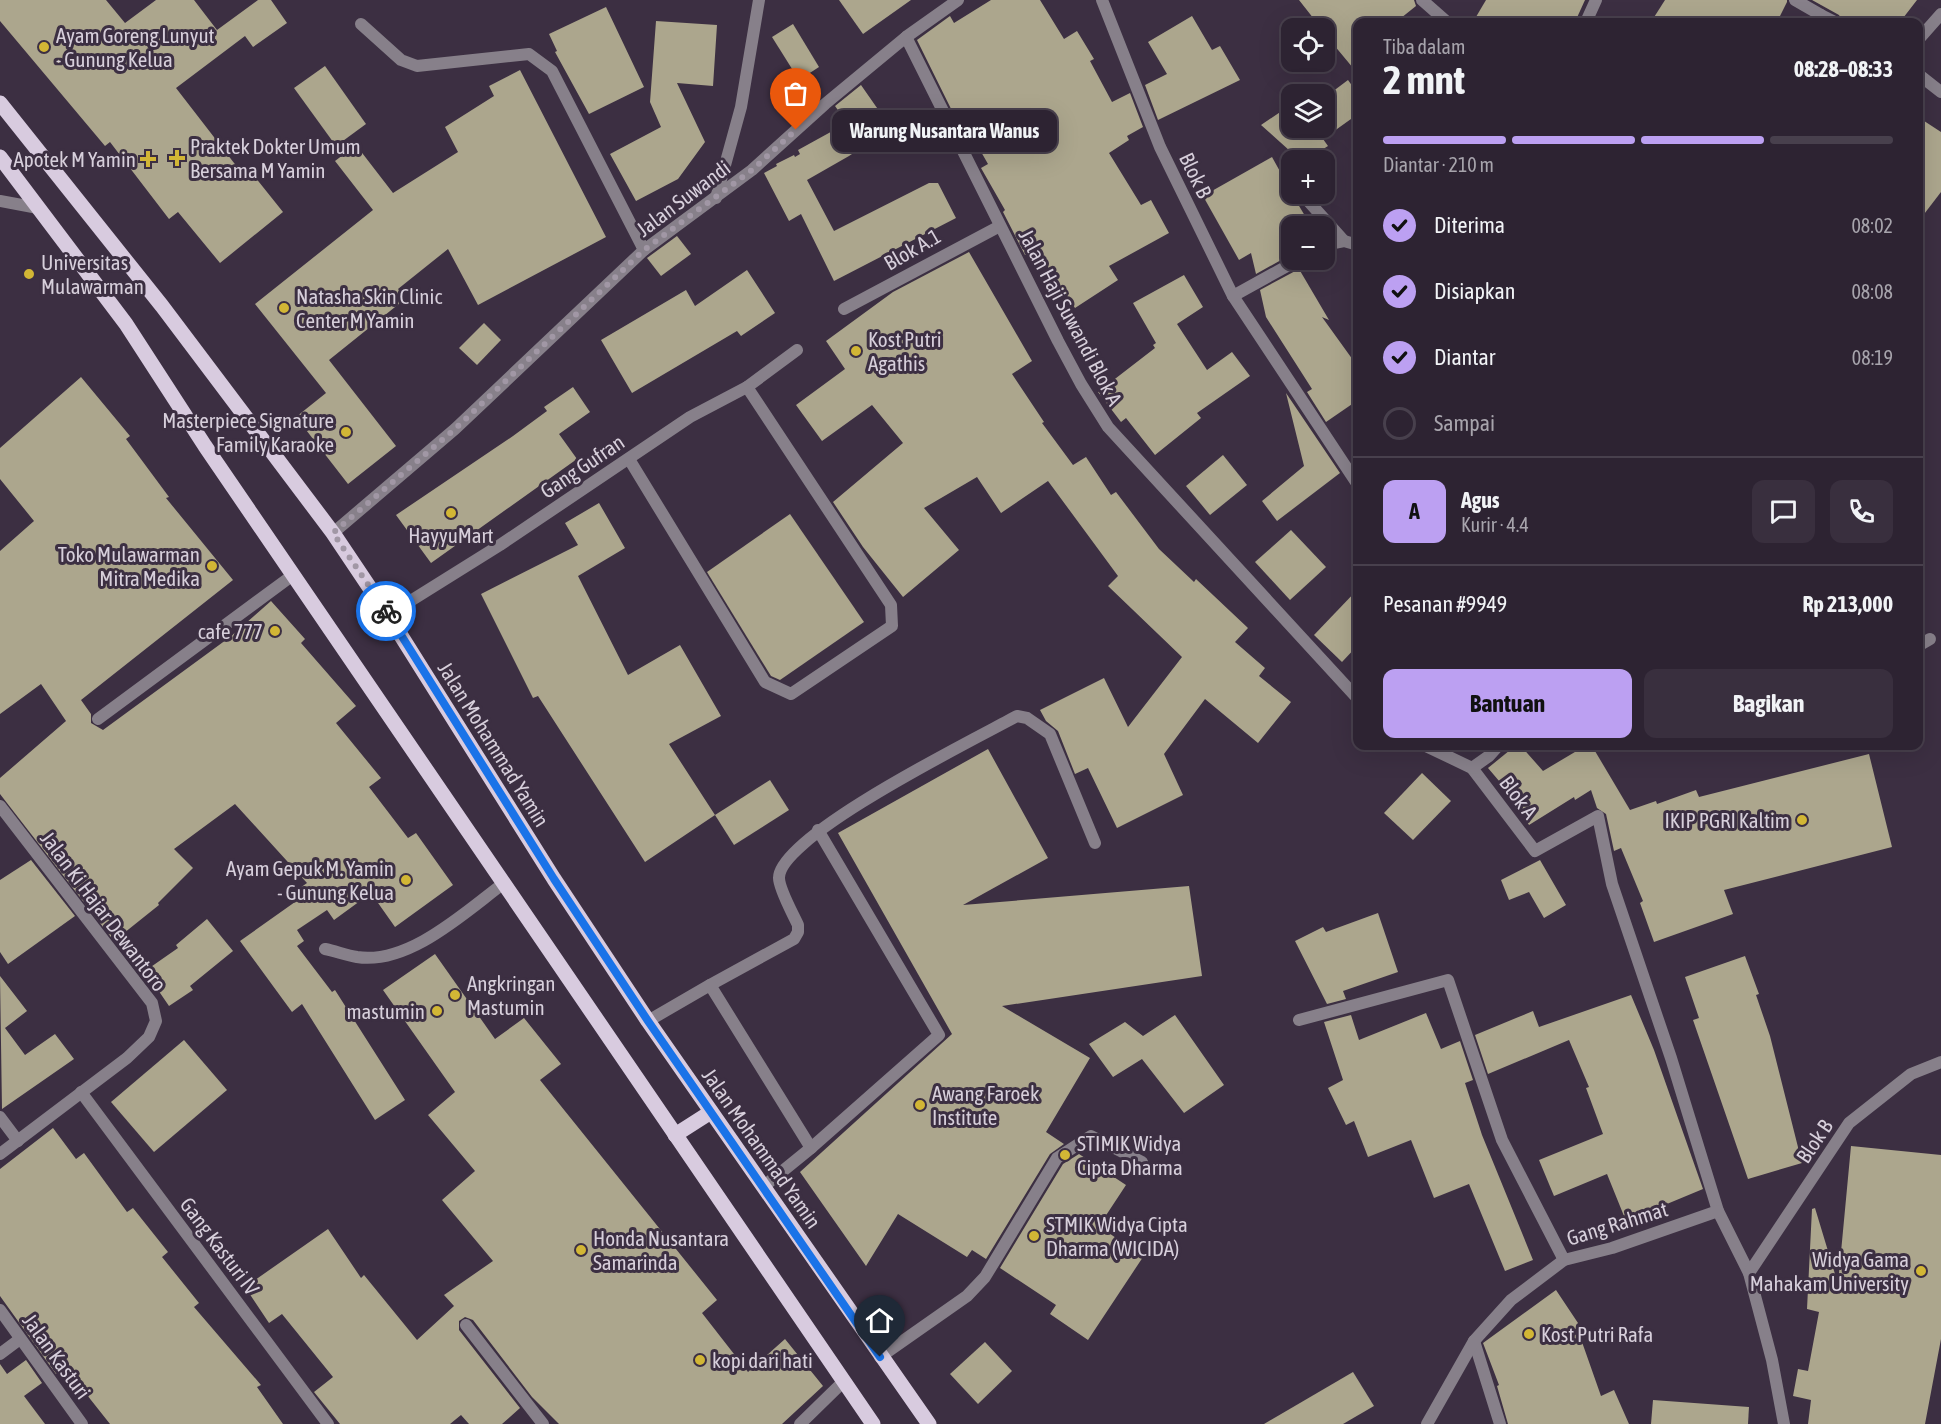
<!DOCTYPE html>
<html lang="id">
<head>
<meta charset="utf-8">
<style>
	body { margin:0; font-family:"Asap Condensed",sans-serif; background:#392f3e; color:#f1f3f6; height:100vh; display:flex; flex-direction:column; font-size:22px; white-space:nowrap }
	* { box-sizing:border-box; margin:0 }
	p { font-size:20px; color:#a7a4ac }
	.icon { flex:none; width:33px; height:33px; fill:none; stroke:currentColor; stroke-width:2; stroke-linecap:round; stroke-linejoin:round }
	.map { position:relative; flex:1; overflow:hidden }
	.sheet { position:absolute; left:1353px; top:18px; width:570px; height:732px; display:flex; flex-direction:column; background:#2d2332; border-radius:12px; box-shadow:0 6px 24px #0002,0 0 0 2px #48404d }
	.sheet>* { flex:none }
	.buttons { position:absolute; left:1281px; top:18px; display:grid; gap:12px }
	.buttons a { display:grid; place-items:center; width:54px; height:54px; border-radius:12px; background:#2d2332; box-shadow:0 6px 24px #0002,0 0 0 2px #48404d; font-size:30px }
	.pin { position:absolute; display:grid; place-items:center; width:51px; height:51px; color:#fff; margin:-62px -26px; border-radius:50% 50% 50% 0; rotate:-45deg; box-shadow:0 0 6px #0007 }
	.pin .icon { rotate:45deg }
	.courier { position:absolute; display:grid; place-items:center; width:60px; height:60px; margin:-30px; border:4px solid #1a73e8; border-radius:50%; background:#fff; color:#222; box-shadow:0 2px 8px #0007 }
	.bubble { position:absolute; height:42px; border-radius:12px; background:#2d2332; box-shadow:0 6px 24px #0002,0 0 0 2px #48404d; font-size:20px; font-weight:700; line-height:42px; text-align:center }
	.summary em { font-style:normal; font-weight:700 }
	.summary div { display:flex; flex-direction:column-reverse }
	.summary { display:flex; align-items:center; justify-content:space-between; height:102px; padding:0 30px }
	h1 { font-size:39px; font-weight:700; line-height:45px }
	.bar { display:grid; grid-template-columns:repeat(4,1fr); gap:9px 6px; align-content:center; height:72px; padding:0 30px }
	.bar i { height:8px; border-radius:4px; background:#48404d }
	.bar .on { background:#bca0f2 }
	.bar p { grid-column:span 4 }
	.line { display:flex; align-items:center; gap:15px; padding:0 30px; border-top:2px solid #48404d }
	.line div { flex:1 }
	.round { display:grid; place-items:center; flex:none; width:63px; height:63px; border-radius:12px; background:#392f3e }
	ol { padding:0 30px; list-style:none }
	li { display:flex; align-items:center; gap:18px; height:66px }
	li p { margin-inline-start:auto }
	li .icon { padding:6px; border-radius:50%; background:#bca0f2; color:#111; stroke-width:4 }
	li:last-child { color:#a7a4ac }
	li i { width:33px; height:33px; border:3px solid #48404d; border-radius:50% }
	.action { display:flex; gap:12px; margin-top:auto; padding:12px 30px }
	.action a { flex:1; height:69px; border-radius:12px; background:#bca0f2; color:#111; font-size:24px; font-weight:700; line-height:69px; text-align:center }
	.action a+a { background:#392f3e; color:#f1f3f6 }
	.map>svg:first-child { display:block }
	.building { fill:#aca68d }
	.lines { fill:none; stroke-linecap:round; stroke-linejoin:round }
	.lane { stroke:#87808a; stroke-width:12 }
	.street { stroke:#87808a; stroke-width:12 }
	.primary { stroke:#d8cbdf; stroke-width:15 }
	.done { stroke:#a197a5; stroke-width:6; stroke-dasharray:0 10.8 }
	.route { stroke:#1a73e8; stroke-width:8 }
	.poi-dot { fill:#d2b635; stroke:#3c2f42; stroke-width:2 }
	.labels { text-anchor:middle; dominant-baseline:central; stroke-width:6; stroke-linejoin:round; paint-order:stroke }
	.poi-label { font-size:21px; fill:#d7cfdb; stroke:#3c2f42; text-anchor:start }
	.street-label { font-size:21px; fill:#d7cfdb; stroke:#3c2f42 }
</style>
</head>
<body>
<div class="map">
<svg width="1941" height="1424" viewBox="0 0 1941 1424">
	<rect width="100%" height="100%" fill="#3c2f42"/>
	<g class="building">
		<polygon points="0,0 106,0 125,23 156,0 194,0 217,30 258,0 271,0 287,23 253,47 245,36 176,88 241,172 247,167 283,212 220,263 178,212 169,219 110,142 105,146 0,21"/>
		<polygon points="839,0 911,0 863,34"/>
		<polygon points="991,0 1040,0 1064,39 1077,31 1094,59 1090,61 1112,102 1130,93 1143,127 1127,136 1129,140 1109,153 1141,205 1151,200 1169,233 1109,266 1118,280 1075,308 1036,249 1025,255 1003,212 1005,210 981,168 988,164 964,122 959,125 917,40 950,16 954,23"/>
		<polygon points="1299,0 1414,0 1416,6 1396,22 1358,22 1358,74 1324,33 1324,28 1321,28"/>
		<polygon points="1486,0 1585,0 1575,22 1473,22"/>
		<polygon points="1665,0 1787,0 1787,2 1777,22 1651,22"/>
		<polygon points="1812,0 1917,0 1900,22 1843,22 1839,15"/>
		<polygon points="606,7 644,87 589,114 555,52 557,51 549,34"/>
		<polygon points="1192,16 1212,50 1220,46 1240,80 1158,120 1145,85 1167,74 1148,42"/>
		<polygon points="656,21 717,25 713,86 677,83 705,142 678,179 636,201 610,154 661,127 650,102"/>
		<polygon points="793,24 819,67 799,80 772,37"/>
		<polygon points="325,66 366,124 336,146 294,88"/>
		<polygon points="520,70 606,237 478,305 448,249 398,289 405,299 329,360 396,446 348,484 296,417 326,393 255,304 373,210 335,161 356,145 393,193 458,152 445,127 494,96 489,86"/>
		<polygon points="1348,80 1358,94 1358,114 1323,139 1328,146 1306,160 1300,160 1261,125 1292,104 1292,128 1324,128 1324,98"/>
		<polygon points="861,85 891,128 849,156 807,180 834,231 929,183 938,183 956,218 834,281 801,214 789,221 764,173 777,166 776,164 794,155 795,157 800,154 798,150 847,123 835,106"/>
		<polygon points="1918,117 1941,132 1941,192 1918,222"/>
		<polygon points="1272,157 1282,175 1281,181 1289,189 1308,221 1298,226 1292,226 1292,230 1280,237 1290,255 1256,274 1251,253 1239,260 1203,196"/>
		<polygon points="677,236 691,254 661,276 647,258"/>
		<polygon points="969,252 1032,361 1012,374 1044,422 1042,423 1073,465 1086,457 1111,495 1116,492 1159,549 1194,582 1196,579 1248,628 1235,642 1265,668 1259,676 1291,702 1258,743 1205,699 1164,754 1183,795 1117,828 1088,768 1075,774 1058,731 1046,721 1040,710 1104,678 1128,727 1182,657 1108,586 1118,576 1048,481 1001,513 977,477 924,508 959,550 903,597 863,547 833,502 903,443 872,405 822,441 796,405 845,369 826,341 893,292"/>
		<polygon points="1299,269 1329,320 1322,317 1358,367 1358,400 1326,422 1307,392 1312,389 1266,317 1260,290"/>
		<polygon points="747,270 775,313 741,336 737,331 632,393 601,340 686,290 695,306"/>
		<polygon points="1184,275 1203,307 1177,324 1207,370 1232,352 1250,376 1197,413 1201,418 1155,455 1126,418 1121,422 1098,392 1155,348 1153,345 1156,343 1133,303"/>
		<polygon points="484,323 501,340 477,365 459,348"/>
		<polygon points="81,377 130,436 126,439 169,497 166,498 233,580 81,700 91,714 91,723 103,730 230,637 271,601 305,639 301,643 356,706 336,723 381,778 369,787 408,838 416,833 453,885 395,927 371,893 334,920 327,910 297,930 304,941 297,946 332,992 335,990 405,1100 375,1120 302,1004 292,1012 240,941 295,902 290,895 307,883 235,804 174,849 193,868 158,903 159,905 114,941 0,794 0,778 66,721 41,684 0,714 0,551 34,521 0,479 0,448"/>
		<polygon points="573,387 590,412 559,434 577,459 431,563 396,515 513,436 547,411 544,407"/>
		<polygon points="1286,393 1340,473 1277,521 1262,501 1304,466"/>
		<polygon points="1223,455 1247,485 1210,515 1186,486"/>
		<polygon points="599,503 625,548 578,576 628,675 680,645 721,716 669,744 715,815 645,862 538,696 533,698 481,594 578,545 565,523"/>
		<polygon points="790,514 864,622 780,680 771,676 707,572"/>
		<polygon points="1291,530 1326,567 1290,600 1255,562"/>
		<polygon points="1358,589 1358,645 1342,662 1314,635"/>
		<polygon points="1515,746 1521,746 1543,771 1585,746 1592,746 1630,810 1656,801 1657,804 1696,790 1699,797 1869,754 1892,847 1724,890 1733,914 1654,942 1640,903 1643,901 1621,848 1614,851 1606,814 1597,808 1591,790 1575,800 1574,797 1529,825 1511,795 1488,768"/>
		<polygon points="988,749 1048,858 963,905 1189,886 1202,976 1002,1006 1090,1058 1046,1132 1064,1144 1050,1154 986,1259 972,1250 967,1257 898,1214 866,1266 800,1172 952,1034 838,833"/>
		<polygon points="1422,773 1451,801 1413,840 1384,813"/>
		<polygon points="770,780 789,810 734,845 715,815"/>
		<polygon points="31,860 75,916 8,964 0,952 0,880"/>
		<polygon points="1540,860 1566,905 1544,918 1529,892 1509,900 1501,880"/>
		<polygon points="1378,913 1398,972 1343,991 1346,999 1327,1004 1295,941 1323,927 1326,932"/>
		<polygon points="207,919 233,951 190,986 193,990 169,1006 145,971 178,948 176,945"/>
		<polygon points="435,954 495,1039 524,1018 561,1064 540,1080 717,1300 702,1313 748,1372 785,1339 823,1386 782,1424 559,1424 532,1397 473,1320 465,1317 459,1321 459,1330 520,1408 502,1424 469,1424 461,1415 450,1424 340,1424 314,1392 333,1377 282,1314 269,1323 245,1287 328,1229 361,1278 364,1275 417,1340 454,1306 444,1295 493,1261 442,1200 475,1171 428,1115 455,1092 383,990"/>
		<polygon points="1745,956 1759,994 1756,995 1770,1036 1802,1163 1748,1179 1693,1020 1699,1018 1685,977"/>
		<polygon points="0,976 27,1011 5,1028 25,1055 55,1034 74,1059 2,1109"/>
		<polygon points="1631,995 1654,1050 1703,1189 1626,1221 1607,1174 1554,1196 1539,1160 1603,1134 1586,1088 1589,1087 1569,1040 1488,1074 1475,1035 1533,1011 1539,1027"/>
		<polygon points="1426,1013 1441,1049 1460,1041 1473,1080 1465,1083 1482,1135 1533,1260 1505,1271 1469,1184 1434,1198 1411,1140 1368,1157 1354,1121 1346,1125 1328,1088 1343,1080 1324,1022 1351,1015 1359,1040"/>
		<polygon points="1175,1015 1224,1085 1184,1113 1142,1059 1113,1077 1089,1044 1125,1022 1143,1036"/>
		<polygon points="184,1040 227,1090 154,1152 111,1102"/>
		<polygon points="53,1128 76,1159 84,1153 127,1212 133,1208 168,1252 162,1257 199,1303 194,1307 261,1385 257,1387 283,1424 110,1424 87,1395 81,1400 58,1372 56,1374 0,1296 0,1169"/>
		<polygon points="1851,1146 1941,1155 1941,1339 1925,1424 1808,1424 1811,1400 1793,1396 1798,1369 1808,1371 1819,1312 1807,1309 1812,1209 1815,1208 1838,1284"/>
		<polygon points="1079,1154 1126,1185 1099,1226 1143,1257 1088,1340 1050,1314 1056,1305 1000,1268 1063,1164"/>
		<polygon points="1556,1290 1578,1323 1576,1325 1601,1396 1614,1390 1629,1424 1508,1424 1497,1386 1499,1385 1483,1343"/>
		<polygon points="985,1342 1012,1371 978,1404 950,1374"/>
		<polygon points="26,1360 42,1383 24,1396 45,1424 0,1424 0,1364 7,1374"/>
		<polygon points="1353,1372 1374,1406 1343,1424 1264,1424"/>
		<polygon points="1653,1400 1749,1407 1748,1424 1651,1424"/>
	</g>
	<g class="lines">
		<g class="lane">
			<polyline points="1918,646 1930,639"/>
			<path d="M710 985 794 939 798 932V925C793 914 779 889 779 878 778 836 977 738 1017 716L1027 718 1050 734 1095 843"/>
			<polyline points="648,1021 710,985 811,1148 763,1187"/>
			<polyline points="811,1148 939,1035 818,830"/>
			<polyline points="880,1357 967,1296 985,1277 1057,1158 1091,1136 1142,1162"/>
		</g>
		<g class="street">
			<polyline points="1102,0 1160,147 1233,296 1298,260"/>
			<polyline points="1422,0 1447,22"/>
			<polyline points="1795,0 1821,15 1816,22"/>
			<polyline points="1821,15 1835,22"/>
			<polyline points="1586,22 1596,0"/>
			<polyline points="361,24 401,60 417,66 529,54 552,71 644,250"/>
			<polyline points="906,37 1058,341 1081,384 1108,427 1358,699"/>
			<polyline points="1918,40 1941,14"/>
			<polyline points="1918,74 1941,92"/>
			<polyline points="1289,178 1292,181"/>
			<polyline points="1302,194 1344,241"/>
			<polyline points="716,198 741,107 759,0"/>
			<polyline points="0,201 38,208"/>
			<polyline points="1324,245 1344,241 1358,245"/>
			<polyline points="1233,296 1356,482"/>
			<polyline points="844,309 1000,226"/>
			<polyline points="629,459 765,682 791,694 892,626 891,605 747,387"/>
			<polyline points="333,533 455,429 644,250 752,170 825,104 906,37 958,0"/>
			<polyline points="388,615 500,545 690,417 747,387 797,350"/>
			<polyline points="98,719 293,575"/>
			<polyline points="1426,746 1472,768 1535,851 1598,816 1612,884 1671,1058 1718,1211 1749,1273 1772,1360 1784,1424"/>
			<polyline points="1472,768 1489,756 1498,746"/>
			<polyline points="0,806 152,1003 156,1021 149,1037 127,1058 0,1154"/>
			<path d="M325 949C335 951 346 955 357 957 409 965 465 912 504 883"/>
			<polyline points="1299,1020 1448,980 1502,1140 1564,1260"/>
			<polyline points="81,1092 328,1424"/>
			<polyline points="0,1117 18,1141"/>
			<polyline points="1749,1273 1849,1123 1911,1074 1941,1062"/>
			<polyline points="0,1310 82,1424"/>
			<polyline points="466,1325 543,1424"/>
			<polyline points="1474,1341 1500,1424"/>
			<polyline points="0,1354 20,1339"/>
			<polyline points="800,1424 844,1381"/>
			<polyline points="1427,1424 1474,1341 1511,1300 1564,1260 1612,1248 1718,1211"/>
		</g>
		<g class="primary">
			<polyline points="0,103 162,306 333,533 388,615 554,879 648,1021 929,1424"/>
			<polyline points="0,157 126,324 205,446 873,1424"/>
			<polyline points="675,1135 711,1112"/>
		</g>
	</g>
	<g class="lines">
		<polyline class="done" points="386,611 333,533 455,429 644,250 752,170 796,130"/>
		<polyline class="route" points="386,611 554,879 648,1021 880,1357"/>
	</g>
	<g class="poi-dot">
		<circle cx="44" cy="47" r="6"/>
		<path d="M174 149h6v6h6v6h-6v6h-6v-6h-6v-6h6z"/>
		<path d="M145 150h6v6h6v6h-6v6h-6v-6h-6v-6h6z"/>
		<circle cx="29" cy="274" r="6"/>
		<circle cx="284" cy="308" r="6"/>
		<circle cx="856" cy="351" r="6"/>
		<circle cx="346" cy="432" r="6"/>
		<circle cx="451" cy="513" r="6"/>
		<circle cx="212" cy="566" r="6"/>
		<circle cx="275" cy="631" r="6"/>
		<circle cx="1802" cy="820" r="6"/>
		<circle cx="406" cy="880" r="6"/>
		<circle cx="455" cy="995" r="6"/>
		<circle cx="437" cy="1011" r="6"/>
		<circle cx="920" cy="1105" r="6"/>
		<circle cx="1065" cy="1155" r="6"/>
		<circle cx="1034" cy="1236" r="6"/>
		<circle cx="581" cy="1250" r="6"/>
		<circle cx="1921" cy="1271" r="6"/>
		<circle cx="1529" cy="1334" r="6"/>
		<circle cx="700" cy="1360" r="6"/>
	</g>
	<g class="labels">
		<g class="poi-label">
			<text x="56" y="35">Ayam Goreng Lunyut<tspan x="56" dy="24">- Gunung Kelua</tspan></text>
			<text x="190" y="146">Praktek Dokter Umum<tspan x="190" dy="24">Bersama M Yamin</tspan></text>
			<text x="136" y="159" text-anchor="end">Apotek M Yamin</text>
			<text x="41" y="262">Universitas<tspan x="41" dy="24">Mulawarman</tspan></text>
			<text x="296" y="296">Natasha Skin Clinic<tspan x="296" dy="24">Center M Yamin</tspan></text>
			<text x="868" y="339">Kost Putri<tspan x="868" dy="24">Agathis</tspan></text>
			<text x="334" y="420" text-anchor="end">Masterpiece Signature<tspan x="334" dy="24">Family Karaoke</tspan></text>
			<text x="451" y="535" text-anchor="middle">HayyuMart</text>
			<text x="200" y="554" text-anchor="end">Toko Mulawarman<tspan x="200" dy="24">Mitra Medika</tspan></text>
			<text x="263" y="631" text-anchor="end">cafe 777</text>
			<text x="1790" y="820" text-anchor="end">IKIP PGRI Kaltim</text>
			<text x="394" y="868" text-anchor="end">Ayam Gepuk M. Yamin<tspan x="394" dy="24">- Gunung Kelua</tspan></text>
			<text x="467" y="983">Angkringan<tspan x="467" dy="24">Mastumin</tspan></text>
			<text x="425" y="1011" text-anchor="end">mastumin</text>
			<text x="932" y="1093">Awang Faroek<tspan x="932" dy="24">Institute</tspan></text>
			<text x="1077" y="1143">STIMIK Widya<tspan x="1077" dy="24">Cipta Dharma</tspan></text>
			<text x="1046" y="1224">STMIK Widya Cipta<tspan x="1046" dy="24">Dharma (WICIDA)</tspan></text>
			<text x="593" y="1238">Honda Nusantara<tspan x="593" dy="24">Samarinda</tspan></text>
			<text x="1909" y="1259" text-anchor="end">Widya Gama<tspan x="1909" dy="24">Mahakam University</tspan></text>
			<text x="1541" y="1334">Kost Putri Rafa</text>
			<text x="712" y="1360">kopi dari hati</text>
		</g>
		<g class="street-label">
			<text transform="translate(1196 175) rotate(64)">Blok B</text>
			<text transform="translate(683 198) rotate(-37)">Jalan Suwandi</text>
			<text transform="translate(912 249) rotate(-30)">Blok A.1</text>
			<text transform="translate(1071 317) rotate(62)">Jalan Haji Suwandi Blok A</text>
			<text transform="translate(582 466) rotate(-34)">Gang Gufran</text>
			<text transform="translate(494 744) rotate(58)">Jalan Mohammad Yamin</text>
			<text transform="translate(1519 797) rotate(53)">Blok A</text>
			<text transform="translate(104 911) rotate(53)">Jalan Ki Hajar Dewantoro</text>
			<text transform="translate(1814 1141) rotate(-56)">Blok B</text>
			<text transform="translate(762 1148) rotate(55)">Jalan Mohammad Yamin</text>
			<text transform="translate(1617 1223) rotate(-17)">Gang Rahmat</text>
			<text transform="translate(220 1246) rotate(53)">Gang Kasturi IV</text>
			<text transform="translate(57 1356) rotate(54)">Jalan Kasturi</text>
		</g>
	</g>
</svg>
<div class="buttons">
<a><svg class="icon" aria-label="locate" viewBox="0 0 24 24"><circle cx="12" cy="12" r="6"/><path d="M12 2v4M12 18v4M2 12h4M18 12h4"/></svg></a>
<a><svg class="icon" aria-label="layers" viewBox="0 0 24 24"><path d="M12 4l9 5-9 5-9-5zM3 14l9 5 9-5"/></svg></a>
<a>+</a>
<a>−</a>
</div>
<div class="pin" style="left:796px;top:130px;background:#ea580c"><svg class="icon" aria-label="bag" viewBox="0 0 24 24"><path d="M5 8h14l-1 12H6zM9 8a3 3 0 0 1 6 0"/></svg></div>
<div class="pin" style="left:880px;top:1357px;background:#1f2937"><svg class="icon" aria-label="home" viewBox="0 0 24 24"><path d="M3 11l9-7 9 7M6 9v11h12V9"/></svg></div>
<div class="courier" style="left:386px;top:611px"><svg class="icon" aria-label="bike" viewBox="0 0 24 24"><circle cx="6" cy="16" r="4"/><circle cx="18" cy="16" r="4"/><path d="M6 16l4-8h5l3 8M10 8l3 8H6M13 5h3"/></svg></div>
<div class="bubble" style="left:832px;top:110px;width:225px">Warung Nusantara Wanus</div>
<section class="sheet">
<div class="summary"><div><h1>2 mnt</h1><p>Tiba dalam</p></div><em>08:28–08:33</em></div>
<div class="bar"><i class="on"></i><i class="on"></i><i class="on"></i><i></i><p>Diantar · 210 m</p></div>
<ol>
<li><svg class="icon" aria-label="check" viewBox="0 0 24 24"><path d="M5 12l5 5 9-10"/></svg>Diterima<p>08:02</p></li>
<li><svg class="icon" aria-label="check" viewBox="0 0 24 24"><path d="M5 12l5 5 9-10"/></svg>Disiapkan<p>08:08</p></li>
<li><svg class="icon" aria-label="check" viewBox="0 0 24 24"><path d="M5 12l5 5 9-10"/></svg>Diantar<p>08:19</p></li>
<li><i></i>Sampai</li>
</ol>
<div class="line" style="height:108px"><b class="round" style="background:#bca0f2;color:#111">A</b><div><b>Agus</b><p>Kurir · 4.4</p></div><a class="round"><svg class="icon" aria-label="chat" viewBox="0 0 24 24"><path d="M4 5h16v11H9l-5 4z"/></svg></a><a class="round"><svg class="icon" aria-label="phone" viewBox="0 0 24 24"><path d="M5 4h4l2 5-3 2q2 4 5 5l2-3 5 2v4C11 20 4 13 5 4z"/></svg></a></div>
<div class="line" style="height:78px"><div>Pesanan #9949</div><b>Rp 213,000</b></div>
<div class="action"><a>Bantuan</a><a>Bagikan</a></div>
</section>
</div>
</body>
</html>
